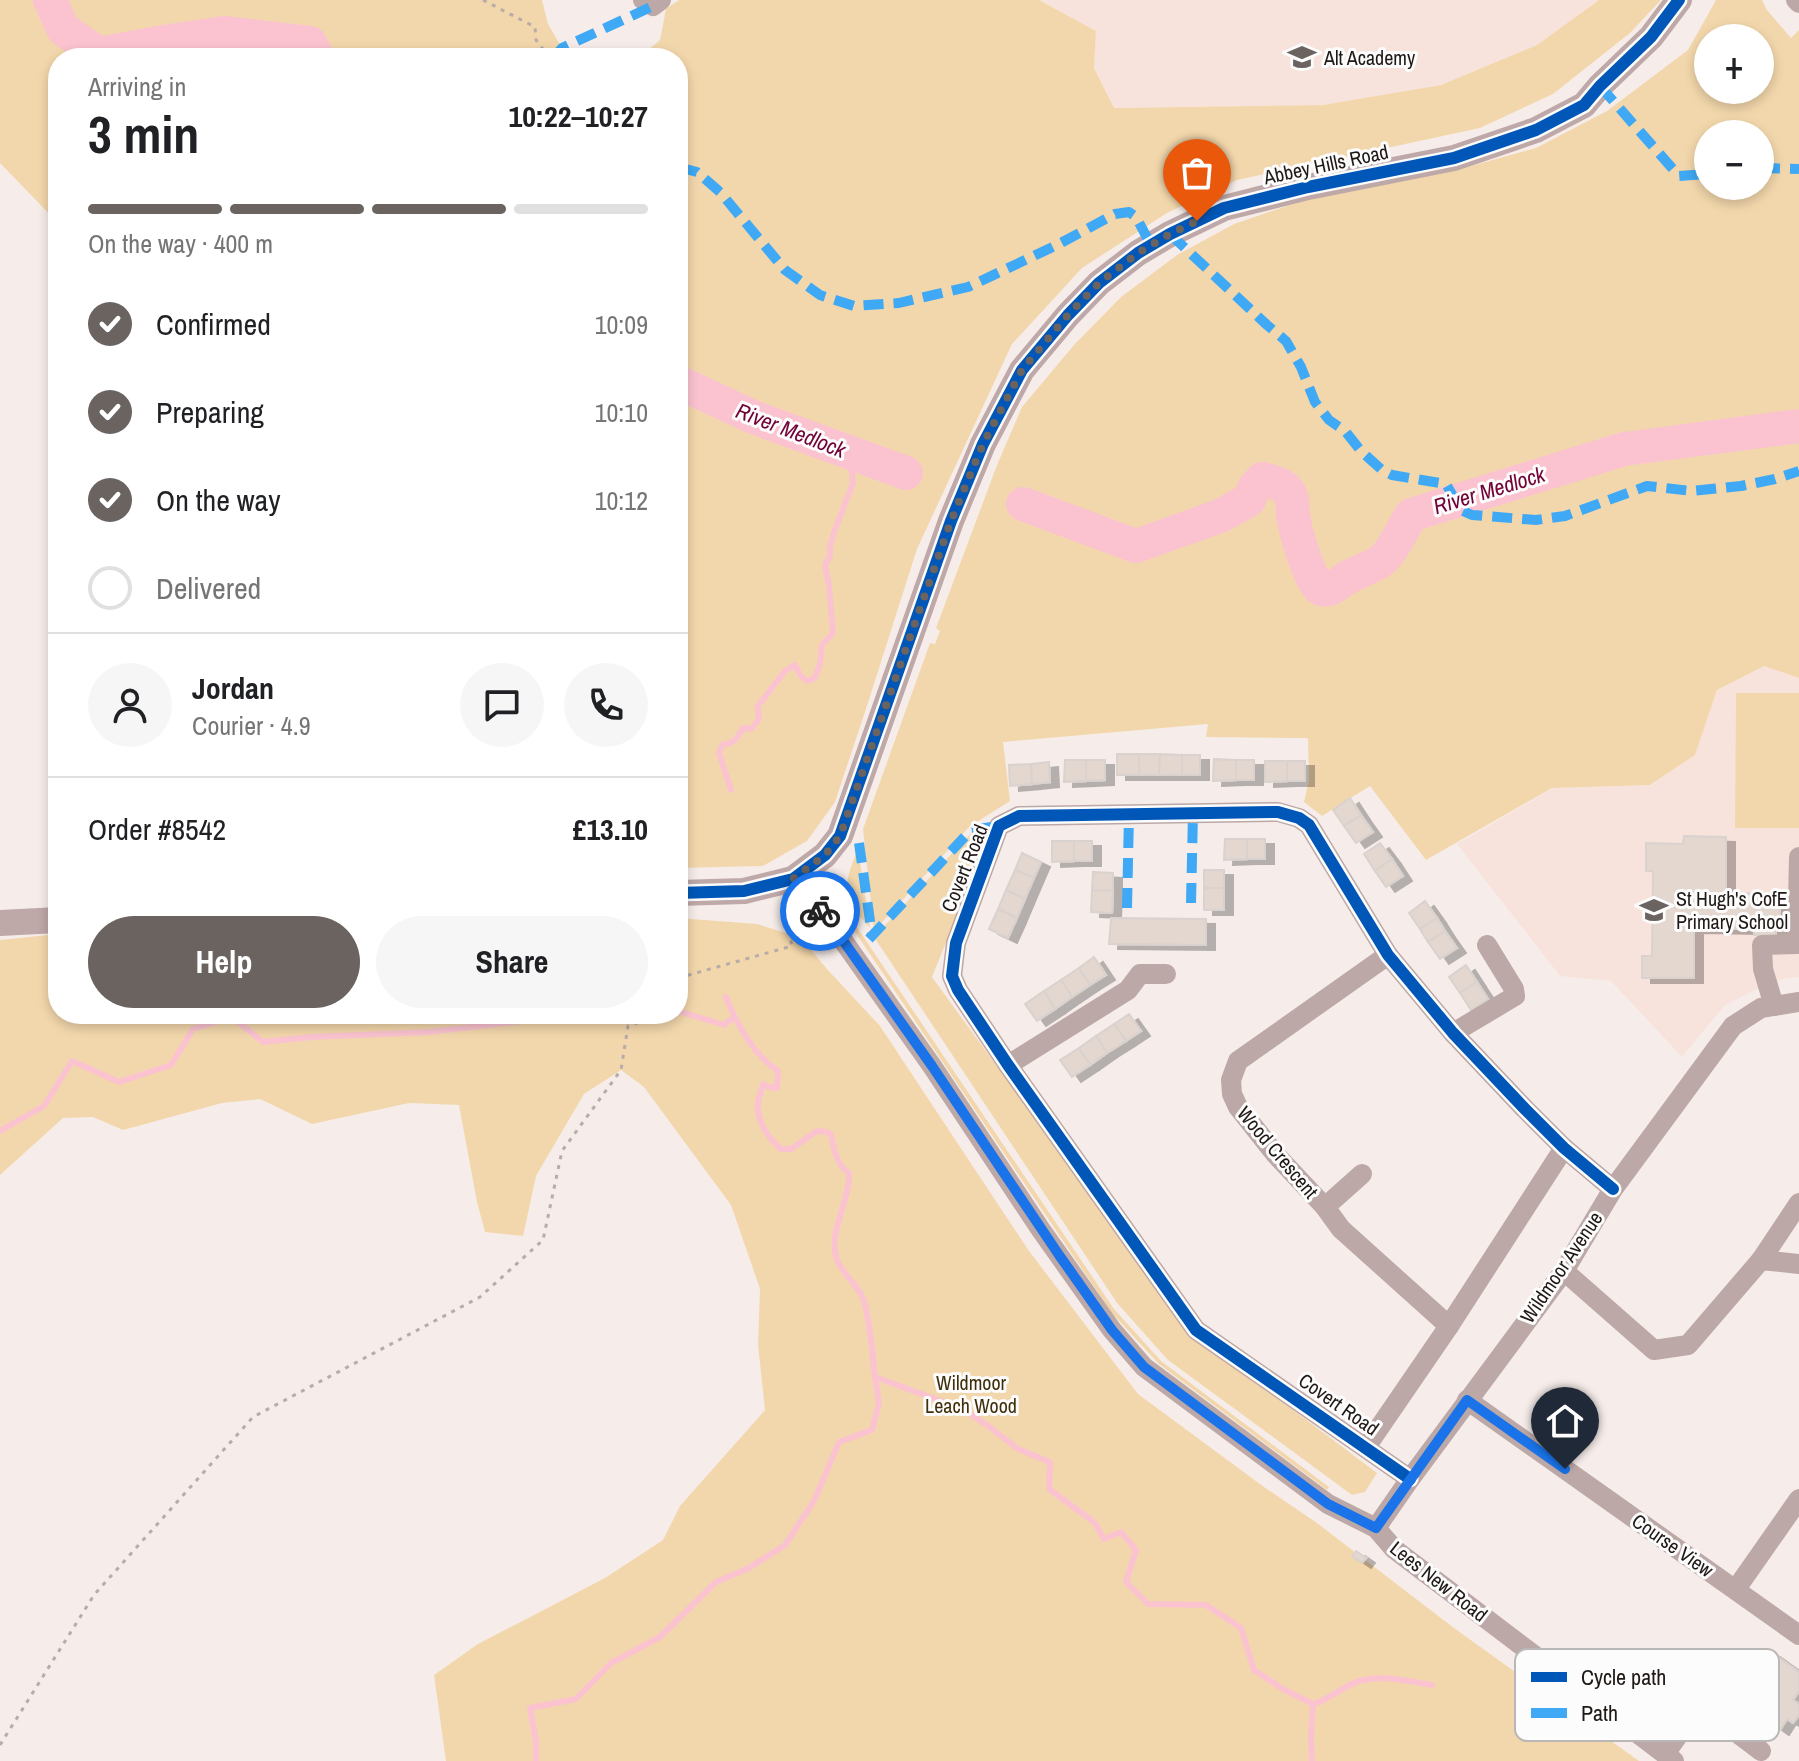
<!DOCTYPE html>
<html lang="en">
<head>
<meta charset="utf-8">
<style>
	body { margin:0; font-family:"Archivo Narrow",sans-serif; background:#f6f6f6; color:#202124; height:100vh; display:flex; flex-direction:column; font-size:30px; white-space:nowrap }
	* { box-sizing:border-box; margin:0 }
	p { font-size:26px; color:#757577 }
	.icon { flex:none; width:44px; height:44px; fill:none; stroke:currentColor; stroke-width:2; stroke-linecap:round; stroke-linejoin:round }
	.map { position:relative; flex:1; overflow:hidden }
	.sheet { position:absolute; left:48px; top:48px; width:640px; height:976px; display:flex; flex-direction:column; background:#fff; border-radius:32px; box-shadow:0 4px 12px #0003 }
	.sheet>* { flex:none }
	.buttons { position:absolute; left:1694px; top:24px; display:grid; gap:16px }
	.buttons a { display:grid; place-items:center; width:80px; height:80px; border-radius:50%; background:#fff; box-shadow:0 4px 12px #0003; font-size:40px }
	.pin { position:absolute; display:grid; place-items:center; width:68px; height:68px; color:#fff; margin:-82px -34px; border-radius:50% 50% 50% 0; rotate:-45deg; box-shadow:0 0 8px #0007 }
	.pin .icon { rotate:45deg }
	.courier { position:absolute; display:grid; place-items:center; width:80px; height:80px; margin:-40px; border:6px solid #1a73e8; border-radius:50%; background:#fff; color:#222; box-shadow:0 2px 10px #0007 }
	.overview em { font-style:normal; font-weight:700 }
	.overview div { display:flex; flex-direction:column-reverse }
	.overview { display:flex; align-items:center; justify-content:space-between; height:136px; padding:0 40px }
	h1 { font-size:52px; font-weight:700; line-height:60px }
	.bar { display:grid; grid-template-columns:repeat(4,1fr); gap:12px 8px; align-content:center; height:96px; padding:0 40px }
	.bar i { height:10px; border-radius:6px; background:#e0e0e0 }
	.bar .current { background:#6a6360 }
	.bar p { grid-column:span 4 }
	.line { display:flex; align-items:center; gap:20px; padding:0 40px; border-top:2px solid #e0e0e0 }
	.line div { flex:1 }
	.round { display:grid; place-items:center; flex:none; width:84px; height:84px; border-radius:42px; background:#f6f6f6 }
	ol { padding:0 40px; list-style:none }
	li { display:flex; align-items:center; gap:24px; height:88px }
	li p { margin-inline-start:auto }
	li .icon { padding:8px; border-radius:50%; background:#6a6360; color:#fff; stroke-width:4 }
	li:last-child { color:#757577 }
	li i { width:44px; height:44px; border:4px solid #e0e0e0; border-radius:50% }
	.cta { display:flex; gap:16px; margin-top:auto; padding:16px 40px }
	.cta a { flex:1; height:92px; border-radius:48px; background:#6a6360; color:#fff; font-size:32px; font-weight:700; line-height:92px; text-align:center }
	.cta a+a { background:#f6f6f6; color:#202124 }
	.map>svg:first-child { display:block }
	.built { fill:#f8e3dc }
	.green { fill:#f3d7ac; fill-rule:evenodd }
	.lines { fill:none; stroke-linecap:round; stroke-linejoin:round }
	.stream { stroke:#fac3cf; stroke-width:6 }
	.river { stroke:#fac3cf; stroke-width:34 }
	.building { fill:#e3d7cf; stroke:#d9d2ce; stroke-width:2; filter:url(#shadow) }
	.path { stroke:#b8aba9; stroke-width:3; stroke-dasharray:4 6; stroke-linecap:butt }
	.minor { stroke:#bca8a7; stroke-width:20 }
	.major { stroke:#bea8a8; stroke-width:26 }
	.quiet { stroke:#3fa9f5; stroke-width:10; stroke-dasharray:20 10; stroke-linecap:butt }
	.cycleway-casing { stroke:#fcfcfc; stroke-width:17 }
	.cycleway { stroke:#0057b8; stroke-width:12 }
	.done { stroke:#6a6360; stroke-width:8; stroke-dasharray:0 14.4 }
	.route { stroke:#1a73e8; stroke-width:10 }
	.labels { text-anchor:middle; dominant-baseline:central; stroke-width:6; stroke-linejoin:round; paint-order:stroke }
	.poi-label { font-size:20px; fill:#1f1815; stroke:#fcfcfc; text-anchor:start }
	.street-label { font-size:20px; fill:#1f1815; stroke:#fcfcfc }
	.park-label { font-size:20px; fill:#402e0a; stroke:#fcfcfc }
	.water-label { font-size:22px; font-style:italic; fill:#710336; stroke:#fcfcfc }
	.key { fill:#fcfcfc; stroke:#bab8b7; stroke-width:2 }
	.key-label { font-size:22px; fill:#1f1815 }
</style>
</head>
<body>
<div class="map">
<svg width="1799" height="1761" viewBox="0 0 1799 1761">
	<defs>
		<filter id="shadow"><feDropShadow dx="9" dy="5" stdDeviation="0" flood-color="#0004"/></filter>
	</defs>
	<rect width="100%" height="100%" fill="#f6edea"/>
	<g class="built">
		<polygon points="1039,0 1599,0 1537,45 1441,85 1323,105 1113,108 1094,68 1096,31"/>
		<polygon points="1764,665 1799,678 1799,977 1783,979 1766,985 1725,1005 1682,1057 1611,981 1560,976 1457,844 1553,788 1650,785 1695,755 1717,690"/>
	</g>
	<g class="green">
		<polygon points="0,0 542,0 548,24 562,48 584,58 58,58 58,223 0,163"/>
		<polygon points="679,0 1039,0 1096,31 1094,68 1114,108 1323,105 1441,85 1537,45 1599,0 1661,0 1630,33 1553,94 1480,128 1237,180 1167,213 1082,268 1012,344 917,549 865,712 835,802 807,841 763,866 678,868 678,58 639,58 660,40 666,9"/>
		<path d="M1716 0H1762L1767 10 1791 38 1799 30V678L1764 666 1717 690 1695 755 1650 785 1552 788 1426 860 1370 786 1322 816 1304 802 1309 780 1308 739 1306 738 1206 737 1208 724 1003 742 1010 801 969 827 874 931 863 829 930 643 935 644 940 631 936 628 997 465 1022 407 1074 345 1121 297 1177 255 1234 224 1307 199 1456 170 1536 148 1607 111 1688 50ZM1708 38H1760V90H1708ZM1708 134H1760V186H1708Z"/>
		<polygon points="1736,693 1799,693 1799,828 1735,828"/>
		<polygon points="991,831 932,977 1191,1333 1377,1473 1365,1492 1352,1495 1168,1360 1117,1303 874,937 972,832"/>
		<path d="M858 849 870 928C842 898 842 886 858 849Z"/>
		<polygon points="844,908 1114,1309 1161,1361 1329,1487 1327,1490 1159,1364 1111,1312 841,911"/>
		<polygon points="678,918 757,924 801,938 827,969 880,1026 1029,1251 1138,1394 1264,1487 1317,1523 1454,1628 1639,1761 446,1761 434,1675 478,1644 605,1578 663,1540 680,1506 765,1410 758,1345 760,1289 731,1205 644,1087 621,1070 584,1094 536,1176 523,1236 485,1232 477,1202 459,1105 409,1103 312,1124 260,1099 222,1103 123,1130 93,1117 63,1118 0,1175 0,940 58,934 58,1014 678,1014"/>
	</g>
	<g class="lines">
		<g class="stream">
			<path d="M731 790 719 753 722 745C734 744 737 738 743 728L751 729 759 719 758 706 785 671 795 665 800 675 807 681 815 678 820 664 822 645 833 633 829 586 825 565 830 556V547L834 532 853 483 851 466 841 462 838 448"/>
			<path d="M726 997C737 1025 753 1054 778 1071L777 1088 768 1087 763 1084C762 1090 758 1097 758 1103 756 1121 769 1139 781 1149H791L817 1131 827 1132 831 1135 835 1153 841 1166 849 1173C851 1199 827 1233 837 1260 842 1273 856 1284 862 1296 869 1309 873 1360 875 1377L960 1408 987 1425 1018 1449 1050 1462 1049 1489 1094 1522 1104 1539 1121 1532 1136 1550 1126 1582 1148 1604 1206 1605 1241 1628 1254 1670 1283 1689 1313 1704 1311 1738 1312 1761"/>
			<polyline points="678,1011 724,1025 734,1017"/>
			<polyline points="0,1131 44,1106 72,1061 119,1082 171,1065 193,1029 232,1017 263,1042 312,1037 429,1032 555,1017 564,1014"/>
			<path d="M1313 1704C1328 1700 1340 1689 1354 1683 1378 1673 1407 1681 1432 1685"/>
			<polyline points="536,1761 536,1741 530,1708 576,1699 611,1663 660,1637 716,1582 749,1568 785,1545 814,1501 839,1442 872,1430 879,1403 875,1377"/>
		</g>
		<g class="river">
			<polyline points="50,0 63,29 99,54 163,42 224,33 310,43 318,58"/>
			<polyline points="678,382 753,417 906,473"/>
			<path d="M1023 504 1136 546 1220 516 1249 500 1254 488 1262 479C1272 481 1283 484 1289 492 1294 500 1292 507 1293 516 1295 529 1310 584 1321 589 1330 593 1341 581 1348 577 1359 572 1371 567 1381 561 1392 553 1404 526 1411 515L1624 449 1799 426"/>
		</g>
	</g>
	<g class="building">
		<rect x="1117" y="754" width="22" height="21"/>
		<polygon points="1139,754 1160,754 1159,775 1139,775"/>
		<polygon points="1160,754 1182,755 1182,775 1159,775"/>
		<rect x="1182" y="755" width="18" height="20"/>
		<polygon points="1214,759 1236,760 1236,780 1213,781"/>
		<polygon points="1065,760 1086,760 1086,781 1064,782"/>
		<polygon points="1086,760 1105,760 1105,780 1086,781"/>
		<rect x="1236" y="760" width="18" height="20"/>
		<polygon points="1265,761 1287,761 1287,781 1265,782"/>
		<rect x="1287" y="761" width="18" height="20"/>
		<polygon points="1049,762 1050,782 1032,784 1031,764"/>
		<polygon points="1031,764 1032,784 1010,786 1009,765"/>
		<polygon points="1350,798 1361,815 1344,826 1333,810"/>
		<polygon points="1361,815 1373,832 1356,843 1344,826"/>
		<polygon points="1684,836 1726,837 1726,893 1780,894 1780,930 1776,930 1776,936 1754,935 1754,929 1694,928 1694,978 1642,978 1642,956 1652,956 1653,871 1646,871 1646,843 1683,844"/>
		<polygon points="1225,839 1247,839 1247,859 1224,860"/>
		<rect x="1247" y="839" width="18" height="20"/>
		<polygon points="1052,841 1074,841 1074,861 1052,862"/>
		<rect x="1074" y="841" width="18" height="20"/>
		<polygon points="1380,843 1392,859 1375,871 1364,854"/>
		<polygon points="1022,853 1041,862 1034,878 1015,870"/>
		<polygon points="1392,859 1403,876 1386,887 1375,871"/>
		<polygon points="1015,870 1034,878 1025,899 1006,890"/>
		<rect x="1204" y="870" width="20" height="18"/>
		<polygon points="1093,872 1113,873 1113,891 1092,890"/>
		<rect x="1204" y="888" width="20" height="22"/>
		<polygon points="1006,890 1025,899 1017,918 998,909"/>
		<polygon points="1092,890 1113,891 1112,913 1091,912"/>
		<polygon points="1425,901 1437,918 1420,929 1409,913"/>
		<polygon points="998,909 1017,918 1008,938 989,929"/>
		<polygon points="1111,918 1206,919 1206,945 1109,944"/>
		<polygon points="1437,918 1445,931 1428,942 1420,929"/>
		<polygon points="1445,931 1457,948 1440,959 1428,942"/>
		<polygon points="1094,957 1106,975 1090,985 1079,968"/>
		<polygon points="1466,965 1477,982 1460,993 1449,977"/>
		<polygon points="1079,968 1090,985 1072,997 1061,980"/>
		<polygon points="1061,980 1072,997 1055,1009 1044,991"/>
		<polygon points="1477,982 1488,999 1471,1010 1460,993"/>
		<polygon points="1044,991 1055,1009 1037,1021 1025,1004"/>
		<polygon points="1129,1014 1141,1031 1126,1041 1114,1024"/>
		<polygon points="1114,1024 1126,1041 1107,1053 1096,1036"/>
		<polygon points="1096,1036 1107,1053 1090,1065 1079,1048"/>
		<polygon points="1079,1048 1090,1065 1072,1077 1060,1060"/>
		<polygon points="1356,1551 1366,1558 1362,1563 1352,1556"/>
		<polygon points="1771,1652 1799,1672 1799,1691 1793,1700 1799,1704 1799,1715 1793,1723 1787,1719 1780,1730 1735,1698 1740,1692 1726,1682 1740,1661 1757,1673"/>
	</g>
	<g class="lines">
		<g class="path">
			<polyline points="483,0 535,27 536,40 550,58"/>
			<polyline points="678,978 792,946 788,930 790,905"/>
			<polyline points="678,991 685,997 678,1006"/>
			<polyline points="0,1745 94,1595 253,1417 480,1297 543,1240 562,1151 621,1070 628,1026 663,1014"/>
		</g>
		<g class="minor">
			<polyline points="643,0 653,6 661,0"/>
			<polyline points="1796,0 1799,3"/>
			<polyline points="793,879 832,925 932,1066 1041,1230 1112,1330 1144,1367 1328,1504 1376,1528 1394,1549 1674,1761"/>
			<polyline points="1388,955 1238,1061 1231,1080 1232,1094 1238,1107 1276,1155 1325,1207 1341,1229 1449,1326"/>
			<polyline points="1774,1006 1763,969 1762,945 1797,944 1799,857"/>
			<polyline points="1453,1033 1515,996 1514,989 1487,945"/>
			<polyline points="1008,1065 1128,990 1140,974 1166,974"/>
			<polyline points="1325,1207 1362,1174"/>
			<polyline points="1761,1260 1799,1203"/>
			<polyline points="1564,1271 1654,1350 1688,1345 1761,1260 1799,1264"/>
			<polyline points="1467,1400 1799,1635"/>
			<polyline points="1366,1447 1449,1326 1564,1148"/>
			<polyline points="1410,1479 1196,1330 1008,1065 958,990 952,976 956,943 999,826 1019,816 1278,812 1299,818 1309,825 1388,955 1453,1033 1525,1109 1564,1148 1613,1189"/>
			<polyline points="1376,1528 1410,1479 1564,1271 1613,1189 1733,1026 1761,1008 1799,1002"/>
			<polyline points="1736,1589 1799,1499"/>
			<polyline points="1665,1754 1696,1710 1704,1708 1761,1751"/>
		</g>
		<g class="major">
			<polyline points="678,893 744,891 793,879 825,855 840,836 951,521 983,444 1022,370 1068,315 1099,283 1138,253 1170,234 1224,208 1308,187 1454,158 1536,130 1584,105 1600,86 1651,37 1679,0"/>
			<polyline points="0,923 58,920"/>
		</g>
		<g class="quiet">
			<polyline points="553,58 562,48 653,6"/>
			<polyline points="1600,86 1679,176 1708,174"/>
			<polyline points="678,167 697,172 720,192 785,270 820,295 854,306 899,303 968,287 1057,245 1115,214 1129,212 1136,217 1151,245"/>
			<polyline points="1760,168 1799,169"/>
			<polyline points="1170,234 1267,325 1286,341 1301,367 1315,402 1329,420 1345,431 1361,451 1382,470 1392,475 1446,484 1461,510 1472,515 1536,520 1565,516 1647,486 1692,491 1741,486 1775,479 1799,471"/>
			<polyline points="859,843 872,935"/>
			<polyline points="1191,903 1193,813"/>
			<polyline points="1127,908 1129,814"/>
			<polyline points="869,939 971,830 999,826"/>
		</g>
		<defs>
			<g id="cycleway">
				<polyline points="678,893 744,891 793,879 825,855 840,836 951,521 983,444 1022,370 1068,315 1099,283 1138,253 1170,234 1224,208 1308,187 1454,158 1536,130 1584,105 1600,86 1651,37 1679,0"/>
				<polyline points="1410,1479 1196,1330 1008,1065 958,990 952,976 956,943 999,826 1019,816 1278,812 1299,818 1309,825 1388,955 1453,1033 1525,1109 1564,1148 1613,1189"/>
			</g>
		</defs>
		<use href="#cycleway" class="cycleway-casing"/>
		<use href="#cycleway" class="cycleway"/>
	</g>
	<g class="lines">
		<polyline class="done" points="820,911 793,879 825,855 840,836 951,521 983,444 1022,370 1068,315 1099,283 1138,253 1170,234 1197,221"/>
		<polyline class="route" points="820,911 832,925 932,1066 1059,1255 1112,1330 1144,1367 1328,1504 1376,1528 1467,1400 1565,1469"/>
	</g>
	<defs>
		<symbol id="school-bare" viewBox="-9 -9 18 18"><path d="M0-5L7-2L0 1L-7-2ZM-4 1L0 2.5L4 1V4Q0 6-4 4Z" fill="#6a6360" stroke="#fcfcfc" stroke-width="2.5" paint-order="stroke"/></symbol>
	</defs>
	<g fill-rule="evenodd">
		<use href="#school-bare" x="1282" y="37" width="40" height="40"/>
		<use href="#school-bare" x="1634" y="890" width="40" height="40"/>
	</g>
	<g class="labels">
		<g class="poi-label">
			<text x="1324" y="57">Alt Academy</text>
			<text x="1676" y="898">St Hugh's CofE<tspan x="1676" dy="23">Primary School</tspan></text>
		</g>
		<g class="street-label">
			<text transform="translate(1326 164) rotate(-12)">Abbey Hills Road</text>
			<text transform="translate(964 868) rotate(-68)">Covert Road</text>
			<text transform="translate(1278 1152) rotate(50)">Wood Crescent</text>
			<text transform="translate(1561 1267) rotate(-56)">Wildmoor Avenue</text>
			<text transform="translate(1339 1404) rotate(35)">Covert Road</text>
			<text transform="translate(1673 1545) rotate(35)">Course View</text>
			<text transform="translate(1439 1581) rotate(38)">Lees New Road</text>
		</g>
		<g class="park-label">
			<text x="971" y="1382">Wildmoor<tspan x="971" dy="23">Leach Wood</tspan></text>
		</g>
		<g class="water-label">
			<text transform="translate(791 430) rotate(21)">River Medlock</text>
			<text transform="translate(1489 490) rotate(-17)">River Medlock</text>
		</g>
	</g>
	<rect x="1515" y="1649" width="264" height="92" rx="12" class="key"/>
	<rect x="1531" y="1672" width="36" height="10" fill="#0057b8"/>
	<rect x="1531" y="1708" width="36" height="10" fill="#3fa9f5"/>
	<g class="key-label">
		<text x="1581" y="1685">Cycle path</text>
		<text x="1581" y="1721">Path</text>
	</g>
</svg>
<div class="buttons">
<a>+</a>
<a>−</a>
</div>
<div class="pin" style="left:1197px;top:221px;background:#ea580c"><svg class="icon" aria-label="bag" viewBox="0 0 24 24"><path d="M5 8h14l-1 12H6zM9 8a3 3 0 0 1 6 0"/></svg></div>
<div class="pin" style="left:1565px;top:1469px;background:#1f2937"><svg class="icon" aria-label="home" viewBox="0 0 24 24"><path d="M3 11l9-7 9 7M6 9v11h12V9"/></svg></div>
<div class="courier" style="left:820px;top:911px"><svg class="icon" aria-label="bike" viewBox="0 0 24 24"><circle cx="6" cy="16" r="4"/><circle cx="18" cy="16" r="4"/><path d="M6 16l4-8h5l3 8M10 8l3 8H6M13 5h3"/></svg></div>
<section class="sheet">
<div class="overview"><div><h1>3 min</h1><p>Arriving in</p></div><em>10:22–10:27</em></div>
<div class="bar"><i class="current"></i><i class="current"></i><i class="current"></i><i></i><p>On the way · 400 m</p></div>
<ol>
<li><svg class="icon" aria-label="check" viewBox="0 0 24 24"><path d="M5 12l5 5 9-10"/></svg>Confirmed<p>10:09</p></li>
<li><svg class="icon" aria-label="check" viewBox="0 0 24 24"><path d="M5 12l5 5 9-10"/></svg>Preparing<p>10:10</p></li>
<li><svg class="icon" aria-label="check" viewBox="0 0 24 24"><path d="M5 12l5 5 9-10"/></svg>On the way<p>10:12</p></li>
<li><i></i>Delivered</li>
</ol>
<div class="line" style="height:144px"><a class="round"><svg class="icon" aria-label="person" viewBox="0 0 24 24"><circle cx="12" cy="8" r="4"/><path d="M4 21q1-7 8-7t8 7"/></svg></a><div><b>Jordan</b><p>Courier · 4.9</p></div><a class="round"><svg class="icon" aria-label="chat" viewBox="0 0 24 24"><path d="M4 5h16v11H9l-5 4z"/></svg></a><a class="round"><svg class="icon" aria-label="phone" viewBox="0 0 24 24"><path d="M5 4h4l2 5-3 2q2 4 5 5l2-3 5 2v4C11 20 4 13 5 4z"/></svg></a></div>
<div class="line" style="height:104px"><div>Order #8542</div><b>£13.10</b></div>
<div class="cta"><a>Help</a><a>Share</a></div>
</section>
</div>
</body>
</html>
